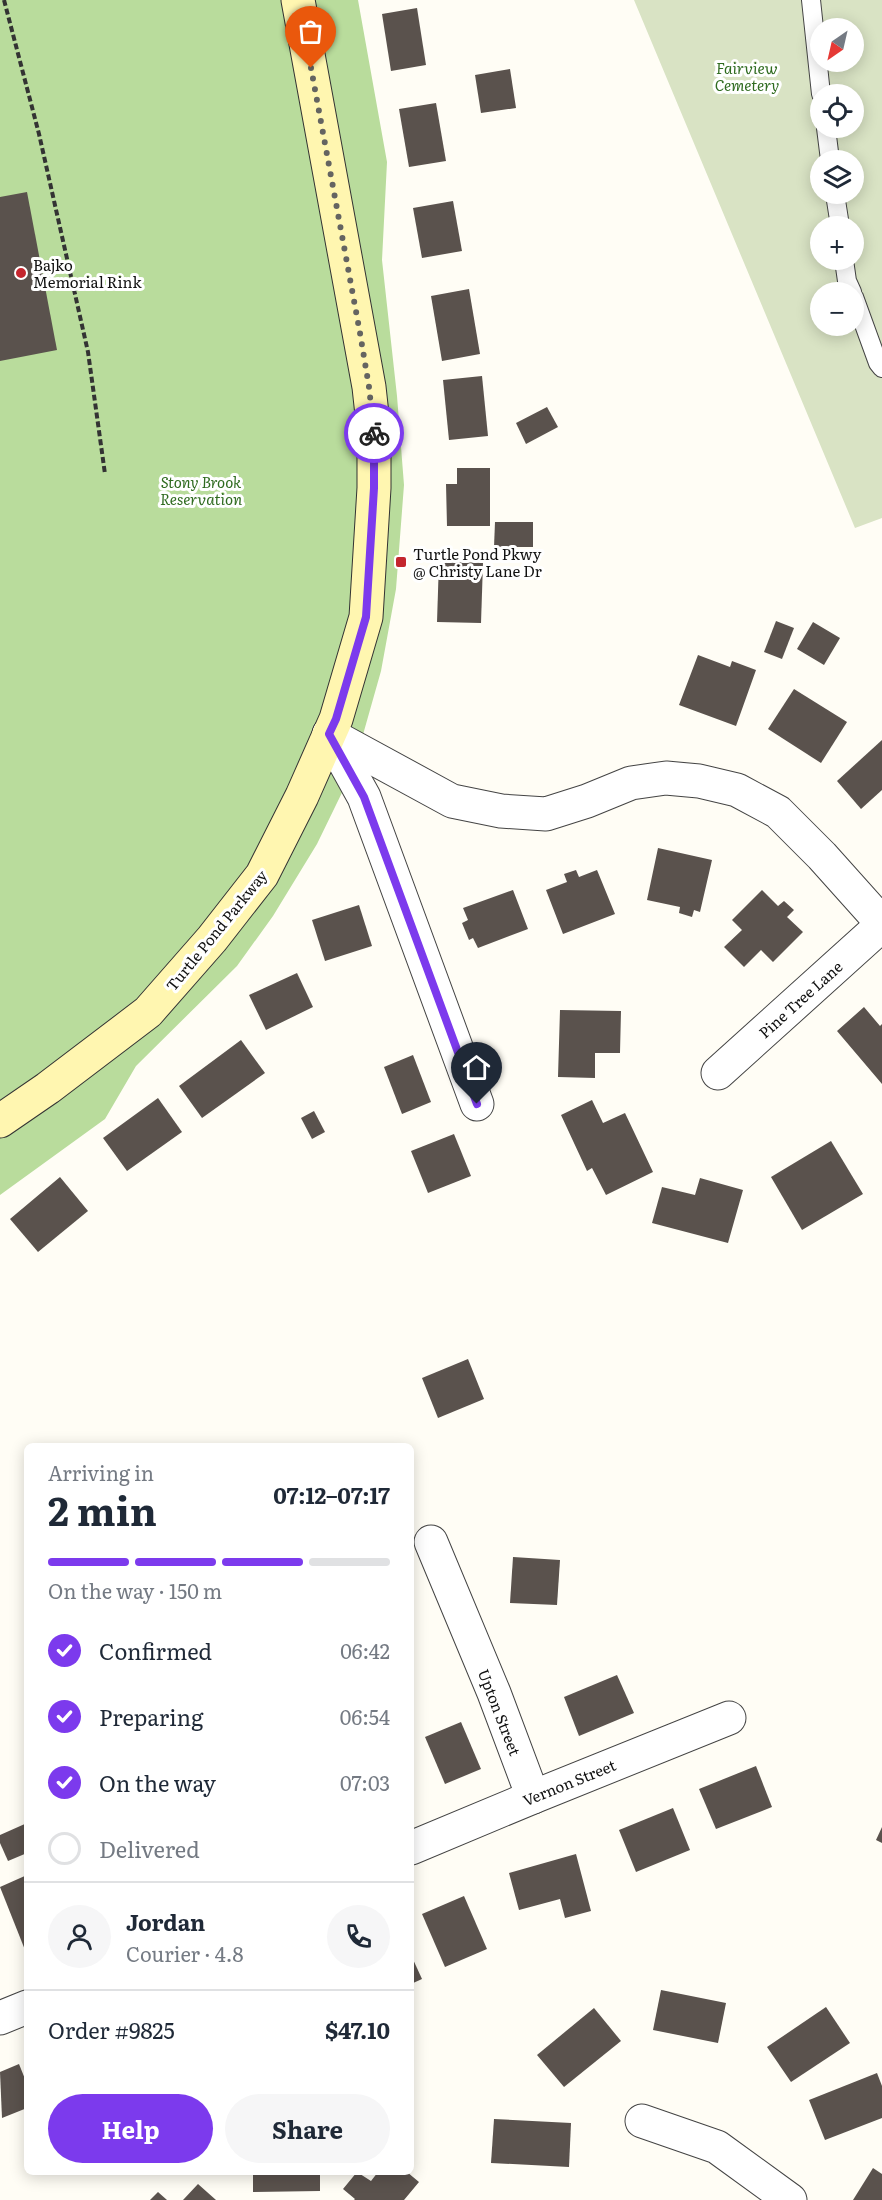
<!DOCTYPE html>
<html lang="en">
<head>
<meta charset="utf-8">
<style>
	body { margin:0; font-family:Literata,serif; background:#f6f6f7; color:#1f2937; height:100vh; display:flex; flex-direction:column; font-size:22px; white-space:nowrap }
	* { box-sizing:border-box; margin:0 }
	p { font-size:20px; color:#747a83 }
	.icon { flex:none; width:33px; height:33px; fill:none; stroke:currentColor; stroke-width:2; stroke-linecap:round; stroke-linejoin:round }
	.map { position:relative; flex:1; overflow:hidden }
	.panel { position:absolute; left:24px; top:1443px; width:390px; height:732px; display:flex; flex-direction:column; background:#fff; border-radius:9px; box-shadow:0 3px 15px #0003 }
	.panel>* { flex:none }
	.needle { width:39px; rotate:214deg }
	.fabs { position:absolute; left:810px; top:18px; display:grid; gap:12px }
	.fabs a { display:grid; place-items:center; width:54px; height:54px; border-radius:50%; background:#fff; box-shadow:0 3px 15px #0003; font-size:30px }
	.pin { position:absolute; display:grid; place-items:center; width:51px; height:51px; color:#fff; margin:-62px -26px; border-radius:50% 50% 50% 0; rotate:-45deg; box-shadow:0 0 6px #0007 }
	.pin .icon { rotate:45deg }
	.courier { position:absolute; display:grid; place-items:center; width:60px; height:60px; margin:-30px; border:4px solid #7c3aed; border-radius:50%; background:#fff; color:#222; box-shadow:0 2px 8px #0007 }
	.head em { font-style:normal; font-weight:700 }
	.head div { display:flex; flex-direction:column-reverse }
	.head { display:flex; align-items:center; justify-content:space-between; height:102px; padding:0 24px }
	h1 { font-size:39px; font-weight:700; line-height:45px }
	.bar { display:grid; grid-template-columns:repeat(4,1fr); gap:9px 6px; align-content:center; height:72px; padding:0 24px }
	.bar i { height:8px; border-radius:4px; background:#e0e1e3 }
	.bar .active { background:#7c3aed }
	.bar p { grid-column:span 4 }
	.line { display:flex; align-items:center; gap:15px; padding:0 24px; border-top:2px solid #e0e1e3 }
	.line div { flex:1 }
	.round { display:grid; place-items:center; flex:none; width:63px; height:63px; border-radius:32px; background:#f6f6f7 }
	ol { padding:0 24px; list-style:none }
	li { display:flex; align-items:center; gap:18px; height:66px }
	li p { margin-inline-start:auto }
	li .icon { padding:6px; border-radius:50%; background:#7c3aed; color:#fff; stroke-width:4 }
	li:last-child { color:#747a83 }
	li i { width:33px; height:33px; border:3px solid #e0e1e3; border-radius:50% }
	.cta { display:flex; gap:12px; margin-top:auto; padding:12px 24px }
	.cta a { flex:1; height:69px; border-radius:36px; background:#7c3aed; color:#fff; font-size:24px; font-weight:700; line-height:69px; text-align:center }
	.cta a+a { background:#f6f6f7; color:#1f2937 }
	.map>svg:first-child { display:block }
	.forest { fill:#b9dc9c }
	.cemetery { fill:#d9e3c4; fill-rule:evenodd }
	.building { fill:#5a524d }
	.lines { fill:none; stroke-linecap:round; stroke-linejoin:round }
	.lane-casing { stroke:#444; stroke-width:20 }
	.street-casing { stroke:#444; stroke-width:35 }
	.secondary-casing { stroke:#333; stroke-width:35 }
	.path { stroke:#333; stroke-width:4; stroke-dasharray:6 3; stroke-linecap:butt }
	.lane { stroke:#fff; stroke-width:18 }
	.street { stroke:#fff; stroke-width:33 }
	.secondary { stroke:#fff6b0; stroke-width:33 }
	.done { stroke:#646461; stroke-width:6; stroke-dasharray:0 10.8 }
	.route { stroke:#7c3aed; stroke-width:8 }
	.poi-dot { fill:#c4262e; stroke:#fff; stroke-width:2 }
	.labels { text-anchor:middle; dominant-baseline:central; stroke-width:6; stroke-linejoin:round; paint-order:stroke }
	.park-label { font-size:15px; font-style:italic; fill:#2f6b1f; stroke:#fff }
	.poi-label { font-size:15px; fill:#111; stroke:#fff; text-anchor:start }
	.street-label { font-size:15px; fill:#111; stroke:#fff }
</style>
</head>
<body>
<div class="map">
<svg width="882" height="2200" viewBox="0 0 882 2200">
	<rect width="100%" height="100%" fill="#fffdf5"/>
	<polygon class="forest" points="0,0 358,0 387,162 382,260 397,396 404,485 396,589 381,671 353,770 317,844 273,916 237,966 136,1066 105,1119 0,1195"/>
	<path class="cemetery" d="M634 0H882V518L855 528ZM820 28H854V62H820ZM820 94H854V128H820ZM820 160H854V194H820ZM820 226H854V260H820ZM820 292H854V326H820Z"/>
	<g class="building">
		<polygon points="417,8 426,65 391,71 382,14"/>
		<polygon points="510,69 516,108 481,113 475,75"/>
		<polygon points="436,103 446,161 409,167 399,109"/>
		<polygon points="27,192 57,350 0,361 0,197"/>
		<polygon points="453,201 462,251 422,258 413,208"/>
		<polygon points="469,289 480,354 442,361 431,296"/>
		<polygon points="482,376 488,436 449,440 443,380"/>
		<polygon points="547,407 558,427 526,444 516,423"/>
		<polygon points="457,468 490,468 490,526 447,526 446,484 457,484"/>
		<polygon points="495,522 533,522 533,547 494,547"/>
		<polygon points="439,561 483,563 481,623 437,622"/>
		<polygon points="776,621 794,628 782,659 764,652"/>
		<polygon points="813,622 840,638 824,665 797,649"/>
		<polygon points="698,655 730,667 732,661 756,670 736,726 679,705"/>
		<polygon points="794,689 847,722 821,763 768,729"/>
		<polygon points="882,740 882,790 861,809 837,781"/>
		<polygon points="658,848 712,860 700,912 694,910 692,917 679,913 680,907 647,900"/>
		<polygon points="576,870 579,877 597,870 615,914 563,934 546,890 567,882 564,874"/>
		<polygon points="513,890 528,929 478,948 473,938 469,940 462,923 468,920 463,908"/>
		<polygon points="762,890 778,906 784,901 794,910 787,917 803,932 773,962 761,950 744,967 724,947 742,930 732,920"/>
		<polygon points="359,905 372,946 325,961 312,920"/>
		<polygon points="297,973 313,1007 266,1030 249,995"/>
		<polygon points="864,1007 880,1026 882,1024 882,1084 837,1031"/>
		<polygon points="560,1010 621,1011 620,1053 595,1053 595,1078 558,1077"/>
		<polygon points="241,1040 265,1073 202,1118 179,1086"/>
		<polygon points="413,1055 431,1102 402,1114 384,1067"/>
		<polygon points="158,1098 182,1132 127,1171 103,1138"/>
		<polygon points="592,1100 603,1123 625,1113 653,1172 606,1195 592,1168 587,1171 561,1115"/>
		<polygon points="314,1111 325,1132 312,1139 301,1118"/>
		<polygon points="454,1134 471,1176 428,1193 411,1151"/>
		<polygon points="831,1141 863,1194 802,1230 771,1177"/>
		<polygon points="60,1177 88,1211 38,1252 10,1219"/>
		<polygon points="700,1178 743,1190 728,1243 652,1223 662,1187 695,1195"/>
		<polygon points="468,1359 484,1399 438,1418 422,1378"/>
		<polygon points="513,1557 560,1560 557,1605 510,1603"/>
		<polygon points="617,1675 634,1713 579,1736 564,1697"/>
		<polygon points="461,1722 481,1769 445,1784 425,1737"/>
		<polygon points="756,1766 772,1807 716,1829 699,1789"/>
		<polygon points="673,1808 690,1850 636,1872 619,1830"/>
		<polygon points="27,1823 27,1853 8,1861 0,1843 0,1835"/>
		<polygon points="882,1827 882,1843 876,1840"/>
		<polygon points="576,1854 591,1911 565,1918 560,1899 519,1910 509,1873"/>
		<polygon points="27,1875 27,1955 0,1887"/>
		<polygon points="464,1896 487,1949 445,1967 422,1914"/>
		<polygon points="411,1955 422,1979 411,1984"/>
		<polygon points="661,1990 726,2003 718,2043 653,2030"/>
		<polygon points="826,2007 850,2043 791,2082 767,2047"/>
		<polygon points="594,2008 621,2041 564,2087 537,2055"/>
		<polygon points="19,2064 27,2084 27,2108 2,2118 0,2072"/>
		<polygon points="877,2073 882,2086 882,2118 825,2140 809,2100"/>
		<polygon points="494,2119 571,2123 569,2167 491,2163"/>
		<polygon points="873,2168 882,2174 882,2200 853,2200"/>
		<polygon points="253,2172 320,2172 320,2191 253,2192"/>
		<polygon points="357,2172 371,2181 378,2172 407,2172 419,2182 404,2200 354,2200 355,2199 343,2189"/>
		<polygon points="198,2184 216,2200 183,2200"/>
		<polygon points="158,2192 167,2200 150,2200"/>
	</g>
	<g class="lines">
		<defs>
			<g id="lane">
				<polyline points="811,0 821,94"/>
				<polyline points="826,128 830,160"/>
				<polyline points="835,194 840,226"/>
				<polyline points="844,260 847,281 852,292"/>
				<polyline points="854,297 878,363 882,368"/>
			</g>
			<g id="street">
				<polyline points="329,734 452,801 501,811 546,814 587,801 631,783 666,778 699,781 737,790 778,812 822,856 882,923"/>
				<polyline points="329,734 364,797 477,1104"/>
				<polyline points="718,1073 882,925"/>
				<polyline points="431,1542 494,1693 533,1797"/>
				<polyline points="411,1848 533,1797 729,1718"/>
				<polyline points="0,2018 27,2007"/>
				<polyline points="642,2121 717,2147 790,2200"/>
			</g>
			<polyline id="secondary" points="0,1121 48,1088 148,1012 212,939 262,875 302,796 336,719 366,617 374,488 374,433 369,387 298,0"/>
		</defs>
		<use href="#lane" class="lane-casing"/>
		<use href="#street" class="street-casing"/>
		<use href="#secondary" class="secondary-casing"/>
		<polyline class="path" points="4,0 39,134 88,352 105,474"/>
		<use href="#lane" class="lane"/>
		<use href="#street" class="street"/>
		<use href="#secondary" class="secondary"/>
	</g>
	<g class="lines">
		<polyline class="done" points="311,68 360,333 369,387 374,433"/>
		<polyline class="route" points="374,433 374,488 366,617 336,719 329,734 364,797 477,1104"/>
	</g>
	<g class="poi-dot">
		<circle cx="21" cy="273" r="6"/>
		<rect x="395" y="556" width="12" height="12" rx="3"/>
	</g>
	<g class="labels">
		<g class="park-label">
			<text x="747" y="67">Fairview<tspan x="747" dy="17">Cemetery</tspan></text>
			<text x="201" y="481">Stony Brook<tspan x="201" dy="17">Reservation</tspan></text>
		</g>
		<g class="poi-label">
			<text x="33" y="264">Bajko<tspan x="33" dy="17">Memorial Rink</tspan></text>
			<text x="413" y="553">Turtle Pond Pkwy<tspan x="413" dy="17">@ Christy Lane Dr</tspan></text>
		</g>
		<g class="street-label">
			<text transform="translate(216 930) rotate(-51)">Turtle Pond Parkway</text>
			<text transform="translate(800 999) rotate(-42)">Pine Tree Lane</text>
			<text transform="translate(500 1712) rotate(69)">Upton Street</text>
			<text transform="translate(569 1782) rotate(-22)">Vernon Street</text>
		</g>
	</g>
</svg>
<div class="fabs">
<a><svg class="needle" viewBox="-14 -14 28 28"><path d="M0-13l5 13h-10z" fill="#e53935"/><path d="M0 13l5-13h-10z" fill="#747a83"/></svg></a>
<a><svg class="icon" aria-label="locate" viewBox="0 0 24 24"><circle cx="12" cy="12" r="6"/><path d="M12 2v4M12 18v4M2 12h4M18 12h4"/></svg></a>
<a><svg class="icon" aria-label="layers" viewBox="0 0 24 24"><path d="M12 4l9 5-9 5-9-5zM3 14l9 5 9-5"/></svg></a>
<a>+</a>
<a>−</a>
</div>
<div class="pin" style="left:311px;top:68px;background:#ea580c"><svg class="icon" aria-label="bag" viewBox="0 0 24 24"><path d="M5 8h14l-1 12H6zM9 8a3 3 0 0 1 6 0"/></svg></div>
<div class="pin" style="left:477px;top:1104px;background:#1f2937"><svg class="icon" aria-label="home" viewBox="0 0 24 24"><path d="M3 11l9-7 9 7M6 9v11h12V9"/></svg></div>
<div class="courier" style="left:374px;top:433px"><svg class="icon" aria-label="bike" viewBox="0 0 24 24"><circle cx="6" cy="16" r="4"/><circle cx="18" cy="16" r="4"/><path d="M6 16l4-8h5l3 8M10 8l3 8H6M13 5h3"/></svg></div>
<section class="panel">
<div class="head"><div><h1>2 min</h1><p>Arriving in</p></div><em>07:12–07:17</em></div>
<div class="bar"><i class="active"></i><i class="active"></i><i class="active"></i><i></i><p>On the way · 150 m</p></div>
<ol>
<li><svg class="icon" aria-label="check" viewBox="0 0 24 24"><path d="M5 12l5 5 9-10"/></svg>Confirmed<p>06:42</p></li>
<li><svg class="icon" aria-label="check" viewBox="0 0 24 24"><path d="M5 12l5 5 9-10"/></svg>Preparing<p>06:54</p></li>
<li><svg class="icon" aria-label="check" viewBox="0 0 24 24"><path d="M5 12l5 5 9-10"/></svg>On the way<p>07:03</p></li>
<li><i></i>Delivered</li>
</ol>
<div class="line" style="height:108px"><a class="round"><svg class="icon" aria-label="person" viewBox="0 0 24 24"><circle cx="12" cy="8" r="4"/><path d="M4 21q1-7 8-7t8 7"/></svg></a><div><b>Jordan</b><p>Courier · 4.8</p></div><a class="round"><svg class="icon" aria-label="phone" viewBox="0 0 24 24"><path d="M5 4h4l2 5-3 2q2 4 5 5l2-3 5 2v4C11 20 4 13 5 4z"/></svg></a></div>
<div class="line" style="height:78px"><div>Order #9825</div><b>$47.10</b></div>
<div class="cta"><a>Help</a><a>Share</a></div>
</section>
</div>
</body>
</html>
